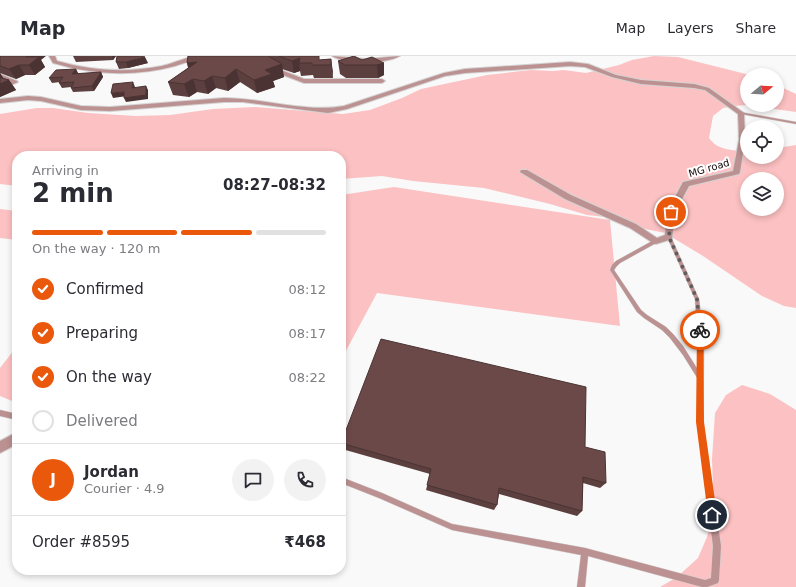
<!DOCTYPE html>
<html lang="en">
<head>
<meta charset="utf-8">
<style>
	body { margin:0; font-family:"DejaVu Sans",sans-serif; background:#f2f2f3; color:#2b2b33; height:100vh; display:flex; flex-direction:column; font-size:15px; white-space:nowrap }
	* { box-sizing:border-box; margin:0 }
	p { font-size:13px; color:#7c7c81 }
	.icon { flex:none; width:22px; height:22px; fill:none; stroke:currentColor; stroke-width:2; stroke-linecap:round; stroke-linejoin:round }
	.map { position:relative; flex:1; overflow:hidden }
	.sheet { position:absolute; left:12px; top:95px; width:334px; height:424px; display:flex; flex-direction:column; background:#fff; border-radius:16px; box-shadow:0 2px 6px #0003 }
	.sheet>* { flex:none }
	.needle { width:26px; rotate:72deg }
	.buttons { position:absolute; left:740px; top:12px; display:grid; gap:8px }
	.buttons a { display:grid; place-items:center; width:44px; height:44px; border-radius:50%; background:#fff; box-shadow:0 2px 6px #0003; font-size:20px }
	.pin { position:absolute; display:grid; place-items:center; width:34px; height:34px; color:#fff; margin:-17px; border:2px solid #fff; border-radius:50%; box-shadow:0 1px 4px #0007 }
	.courier { position:absolute; display:grid; place-items:center; width:40px; height:40px; margin:-20px; border:3px solid #ea580c; border-radius:50%; background:#fff; color:#222; box-shadow:0 1px 5px #0007 }
	.overview em { font-style:normal; font-weight:600 }
	.overview div { display:flex; flex-direction:column-reverse }
	.overview { display:flex; align-items:center; justify-content:space-between; height:68px; padding:0 20px }
	h1 { font-size:26px; font-weight:600; line-height:30px }
	.bar { display:grid; grid-template-columns:repeat(4,1fr); gap:6px 4px; align-content:center; height:48px; padding:0 20px }
	.bar i { height:5px; border-radius:3px; background:#e1e1e2 }
	.bar .selected { background:#ea580c }
	.bar p { grid-column:span 4 }
	.line { display:flex; align-items:center; gap:10px; padding:0 20px; border-top:1px solid #e1e1e2 }
	.line div { flex:1 }
	.round { display:grid; place-items:center; flex:none; width:42px; height:42px; border-radius:21px; background:#f2f2f3 }
	ol { padding:0 20px; list-style:none }
	li { display:flex; align-items:center; gap:12px; height:44px }
	li p { margin-inline-start:auto }
	li .icon { padding:4px; border-radius:50%; background:#ea580c; color:#fff; stroke-width:4 }
	li:last-child { color:#7c7c81 }
	li i { width:22px; height:22px; border:2px solid #e1e1e2; border-radius:50% }
	header { display:flex; align-items:center; gap:24px; box-sizing:border-box; height:56px; padding:0 20px; background:#fff; border-bottom:1px solid #e1e1e2 }
	header strong { font-size:19px }
	nav { display:flex; gap:22px; margin-inline-start:auto; font-size:14px }
	.map>svg:first-child { display:block }
	.green { fill:#fcc1c2; fill-rule:evenodd }
	.lines { fill:none; stroke-linecap:round; stroke-linejoin:round }
	.lane-casing { stroke:#d4d2d2; stroke-width:1 }
	.street-casing { stroke:#d4d2d2; stroke-width:2 }
	.lane { fill:#bc9191; fill-rule:evenodd }
	.street { fill:#bc9191; fill-rule:evenodd }
	.wall { fill:#5c3f3f }
	.shaded-wall { fill:#4b3333 }
	.building { fill:#6b4949; stroke:#4b3333 }
	.route { fill:#ea580c }
	.done { stroke:#645c5c; stroke-width:4; stroke-dasharray:0 7.2 }
	.labels { text-anchor:middle; dominant-baseline:central; stroke-width:4; stroke-linejoin:round; paint-order:stroke }
	.far-street-label { font-size:10px; fill:#140708; stroke:#fff }
</style>
</head>
<body>
<header>
<strong>Map</strong>
<nav><a>Map</a><a>Layers</a><a>Share</a></nav>
</header>
<div class="map">
<svg width="796" height="531" viewBox="0 0 796 531">
	<rect width="100%" height="100%" fill="#f9f9f9"/>
	<g class="green">
		<path d="M654 0 678 1 750 19H747V49H777V29L796 38V56L747 49 734 50 723 52 713 60 709 82C718 95 733 94 747 95V101H777V92L796 89V252L784 250 762 240 703 200 665 177 626 169 605 161 587 159 550 148 484 132 413 125 382 120 341 123V100H17V130L0 128V58L37 52H53L88 57 136 60 170 59 213 53 255 51 343 58 370 54 402 42 421 33 487 19 531 14 553 15 564 14 586 17 619 9 632 4ZM747 123H777V153H747Z"/>
		<polygon points="394,131 610,164 620,270 377,237 341,304 341,139"/>
		<polygon points="0,153 17,155 17,184 0,182"/>
		<polygon points="17,290 17,347 0,340 0,312"/>
		<polygon points="742,329 770,338 796,354 796,531 660,531 677,521 698,502 707,481 714,455 712,403 715,357 726,339"/>
	</g>
	<g class="lines">
		<defs>
			<g id="lane">
				<polygon points="740,56 796,66 796,68 741,58 740,58"/>
				<polygon points="668,180 670,180 671,181 699,243 704,286 703,365 721,490 719,524 718,527 707,531 702,531 588,500 585,531 577,531 581,499 452,474 379,442 341,427 341,421 382,437 452,468 585,492 705,524 711,522 713,490 697,365 698,323 683,299 670,282 662,274 644,262 637,256 610,214 612,209 616,205 654,184 658,184 658,186 620,207 616,211 614,214 641,254 647,259 666,271 674,279 683,290 698,314 698,286 695,243 667,181"/>
				<polygon points="0,354 17,358 17,364 0,360"/>
			</g>
			<g id="street">
				<path d="M49 0H55L57 5C92 15 126 17 162 10 175 7 187 0 201 0 194 5 183 7 175 10 134 21 94 19 53 7Z"/>
				<polygon points="254,0 260,0 281,14 304,23 382,23 385,25 382,27 304,27 283,19"/>
				<path d="M332 0 366 3 400 0C386 8 346 9 332 0Z"/>
				<path d="M570 6 588 8 616 19 641 24 694 28 709 32 744 57 745 84 740 116 739 118 689 130 675 156 672 183 656 188 653 187 630 172 565 143 520 116 521 114H527L571 139 636 168 657 182 665 179 667 156 683 126 733 115 739 84 738 58 705 34 694 32 641 28 612 21 585 11 570 10 465 17 445 20 347 53 328 57 243 46H224L110 55 81 54 41 45 28 44 0 47V43L28 40 41 41 81 50 110 51 224 42C263 42 307 57 344 50L444 17 465 13Z"/>
				<polygon points="0,18 17,25 18,26 0,34 0,30 10,26 0,22"/>
				<polygon points="17,376 17,388 0,397 0,385"/>
			</g>
		</defs>
		<use href="#lane" class="lane-casing"/>
		<use href="#street" class="street-casing"/>
		<use href="#lane" class="lane"/>
		<use href="#street" class="street"/>
	</g>
	<g class="wall">
		<polygon points="0,0 41,4 45,11 35,19 25,19 16,23 0,17 3,22 9,24 16,34 0,41"/>
		<polygon points="73,0 116,0 113,4 76,6"/>
		<polygon points="117,0 148,7 128,12 119,13 116,6"/>
		<polygon points="188,0 319,0 319,4 331,3 333,22 314,22 313,19 301,20 300,15 294,17 282,13 284,21 273,25 275,31 257,37 240,26 228,35 216,32 208,38 197,36 189,41 173,39 168,26 188,12 187,7"/>
		<polygon points="338,5 384,7 384,19 378,22 346,22 340,18"/>
		<polygon points="76,13 78,18 101,16 103,21 94,35 73,36 71,32 71,31 62,32 59,27 60,26 52,27 49,22"/>
		<polygon points="341,386 585,391 606,427 600,432 583,427 582,455 577,460 499,438 497,449 494,454 426,434 430,418 342,393"/>
	</g>
	<g class="shaded-wall">
		<polygon points="27,0 46,0 41,4 45,11 35,19 29,9 26,1"/>
		<polygon points="112,0 116,0 113,4"/>
		<polygon points="145,1 148,7 128,12 126,6"/>
		<polygon points="300,2 299,7 300,15 294,17 292,5"/>
		<polygon points="331,3 333,16 333,22 331,9"/>
		<polygon points="197,6 191,20 187,7"/>
		<polygon points="384,7 384,19 378,22 377,9"/>
		<polygon points="282,8 284,21 273,25 275,31 257,37 254,24 265,14"/>
		<polygon points="19,9 25,19 16,23 9,13"/>
		<polygon points="76,13 78,17 74,23 72,18"/>
		<polygon points="236,13 240,26 228,35 225,22"/>
		<polygon points="101,16 103,21 94,35 92,30"/>
		<polygon points="0,17 6,26 9,24 16,34 0,41"/>
		<polygon points="212,20 216,32 208,38 204,25"/>
		<polygon points="193,23 197,36 189,41 184,28"/>
		<polygon points="133,26 135,31 134,36 132,32"/>
		<polygon points="146,30 148,34 148,43 126,46 124,42"/>
		<polygon points="124,36 127,40 113,42 111,37"/>
	</g>
	<g class="building">
		<polygon points="0,0 27,0 26,1 39,1 29,9 19,9 9,13 0,10"/>
		<polygon points="117,0 140,0 145,1 126,6 116,6"/>
		<polygon points="188,0 268,0 282,8 265,14 272,18 254,24 236,13 225,22 212,20 204,25 193,23 184,28 168,26 197,6 187,7"/>
		<polygon points="279,0 319,0 319,4 331,3 331,9 312,9 312,7 299,7 300,2 292,5"/>
		<polygon points="354,0 362,4 372,1 384,7 377,9 345,9 338,5"/>
		<polygon points="76,13 72,18 101,16 92,30 71,32 74,26 59,27 63,21 49,22 56,14"/>
		<polygon points="0,22 2,22 9,24 0,28"/>
		<polygon points="133,26 132,32 146,30 146,39 124,42 124,36 111,37 113,28"/>
		<polygon points="381,283 586,331 585,391 605,396 606,427 583,421 582,455 499,432 497,449 427,429 431,413 341,387"/>
	</g>
	<polygon class="route" points="700,271 703,274 704,366 717,459 716,462 712,463 709,462 708,459 696,366 697,274"/>
	<g class="lines">
		<polyline class="done" points="671,156 669,181 697,243 700,274"/>
	</g>
	<g class="labels">
		<g class="far-street-label">
			<text transform="translate(709 112) rotate(-16)">MG road</text>
		</g>
	</g>
</svg>
<div class="buttons">
<a><svg class="needle" viewBox="-14 -14 28 28"><path d="M0-13l5 13h-10z" fill="#e53935"/><path d="M0 13l5-13h-10z" fill="#7c7c81"/></svg></a>
<a><svg class="icon" aria-label="locate" viewBox="0 0 24 24"><circle cx="12" cy="12" r="6"/><path d="M12 2v4M12 18v4M2 12h4M18 12h4"/></svg></a>
<a><svg class="icon" aria-label="layers" viewBox="0 0 24 24"><path d="M12 4l9 5-9 5-9-5zM3 14l9 5 9-5"/></svg></a>
</div>
<div class="pin" style="left:671px;top:156px;background:#ea580c"><svg class="icon" aria-label="bag" viewBox="0 0 24 24"><path d="M5 8h14l-1 12H6zM9 8a3 3 0 0 1 6 0"/></svg></div>
<div class="pin" style="left:712px;top:459px;background:#1f2937"><svg class="icon" aria-label="home" viewBox="0 0 24 24"><path d="M3 11l9-7 9 7M6 9v11h12V9"/></svg></div>
<div class="courier" style="left:700px;top:274px"><svg class="icon" aria-label="bike" viewBox="0 0 24 24"><circle cx="6" cy="16" r="4"/><circle cx="18" cy="16" r="4"/><path d="M6 16l4-8h5l3 8M10 8l3 8H6M13 5h3"/></svg></div>
<section class="sheet">
<div class="overview"><div><h1>2 min</h1><p>Arriving in</p></div><em>08:27–08:32</em></div>
<div class="bar"><i class="selected"></i><i class="selected"></i><i class="selected"></i><i></i><p>On the way · 120 m</p></div>
<ol>
<li><svg class="icon" aria-label="check" viewBox="0 0 24 24"><path d="M5 12l5 5 9-10"/></svg>Confirmed<p>08:12</p></li>
<li><svg class="icon" aria-label="check" viewBox="0 0 24 24"><path d="M5 12l5 5 9-10"/></svg>Preparing<p>08:17</p></li>
<li><svg class="icon" aria-label="check" viewBox="0 0 24 24"><path d="M5 12l5 5 9-10"/></svg>On the way<p>08:22</p></li>
<li><i></i>Delivered</li>
</ol>
<div class="line" style="height:72px"><b class="round" style="background:#ea580c;color:#fff">J</b><div><b>Jordan</b><p>Courier · 4.9</p></div><a class="round"><svg class="icon" aria-label="chat" viewBox="0 0 24 24"><path d="M4 5h16v11H9l-5 4z"/></svg></a><a class="round"><svg class="icon" aria-label="phone" viewBox="0 0 24 24"><path d="M5 4h4l2 5-3 2q2 4 5 5l2-3 5 2v4C11 20 4 13 5 4z"/></svg></a></div>
<div class="line" style="height:52px"><div>Order #8595</div><b>₹468</b></div>
</section>
</div>
</body>
</html>
